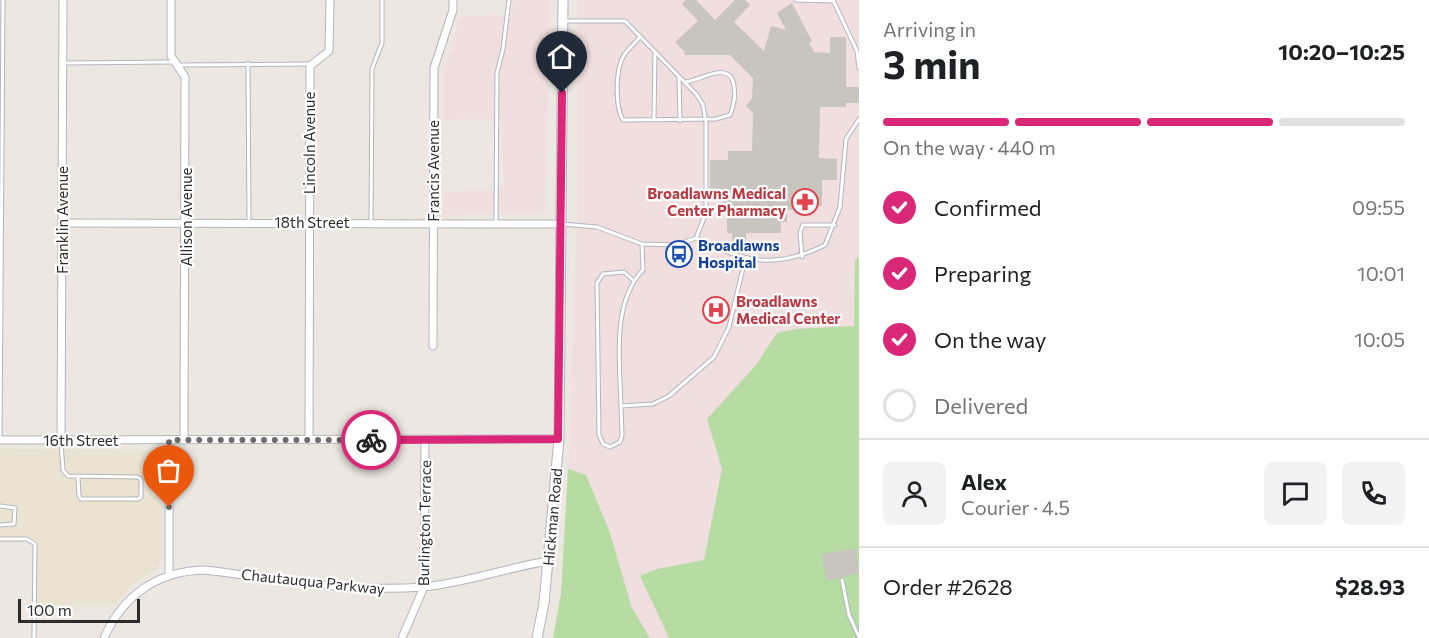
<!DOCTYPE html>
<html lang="en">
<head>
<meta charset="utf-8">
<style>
	body { margin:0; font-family:Commissioner,sans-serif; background:#f2f2f2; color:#202124; height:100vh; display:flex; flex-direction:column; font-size:22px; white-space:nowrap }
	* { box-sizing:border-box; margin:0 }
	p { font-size:20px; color:#757577 }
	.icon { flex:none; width:33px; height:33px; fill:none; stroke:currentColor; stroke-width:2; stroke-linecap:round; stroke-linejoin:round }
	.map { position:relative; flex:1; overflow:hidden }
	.sheet { display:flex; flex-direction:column; background:#fff; width:570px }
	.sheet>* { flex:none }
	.scale { position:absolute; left:18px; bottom:15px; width:122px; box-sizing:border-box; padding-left:6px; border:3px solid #2c2c2c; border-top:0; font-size:16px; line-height:21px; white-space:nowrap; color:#2c2c2c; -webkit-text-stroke:4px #fff; paint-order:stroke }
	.pin { position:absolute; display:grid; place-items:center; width:51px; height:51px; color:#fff; margin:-62px -26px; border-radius:50% 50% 50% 0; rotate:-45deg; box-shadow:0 0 6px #0007 }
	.pin .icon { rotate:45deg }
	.courier { position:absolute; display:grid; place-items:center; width:60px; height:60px; margin:-30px; border:4px solid #db2777; border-radius:50%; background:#fff; color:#222; box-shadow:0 2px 8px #0007 }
	.summary em { font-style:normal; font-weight:700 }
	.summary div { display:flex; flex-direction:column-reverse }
	.summary { display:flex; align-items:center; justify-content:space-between; height:102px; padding:0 24px }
	h1 { font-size:39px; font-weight:700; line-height:45px }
	.bar { display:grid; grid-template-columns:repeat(4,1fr); gap:9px 6px; align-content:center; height:72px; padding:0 24px }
	.bar i { height:8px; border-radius:4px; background:#e0e0e0 }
	.bar .on { background:#db2777 }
	.bar p { grid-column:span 4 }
	.line { display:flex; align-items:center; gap:15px; padding:0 24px; border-top:2px solid #e0e0e0 }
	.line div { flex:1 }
	.round { display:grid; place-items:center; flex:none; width:63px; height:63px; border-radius:9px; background:#f2f2f2 }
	ol { padding:0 24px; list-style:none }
	li { display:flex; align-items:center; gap:18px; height:66px }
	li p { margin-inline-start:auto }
	li .icon { padding:6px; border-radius:50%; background:#db2777; color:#fff; stroke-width:4 }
	li:last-child { color:#757577 }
	li i { width:33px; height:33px; border:3px solid #e0e0e0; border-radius:50% }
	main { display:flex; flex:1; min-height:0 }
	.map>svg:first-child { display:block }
	.education { fill:#ebe3d1 }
	.medical { fill:#f1dedf }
	.green { fill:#b6dca3 }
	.building { fill:#c8c5be }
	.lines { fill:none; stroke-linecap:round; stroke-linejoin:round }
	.service-casing { stroke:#b3b5be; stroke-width:5 }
	.minor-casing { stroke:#b3b5be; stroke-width:9 }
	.secondary-casing { stroke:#b3b5be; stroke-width:11 }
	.service { stroke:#fff; stroke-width:3 }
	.minor { stroke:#fff; stroke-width:7 }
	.secondary { stroke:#fff; stroke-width:9 }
	.done { stroke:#6f6d6b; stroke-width:6; stroke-dasharray:0 10.8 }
	.route { stroke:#db2777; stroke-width:8 }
	.labels { text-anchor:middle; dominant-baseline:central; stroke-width:4.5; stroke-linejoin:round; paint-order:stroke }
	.street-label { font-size:15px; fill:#2c2c2c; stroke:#fff }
	.health-label { font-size:15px; font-weight:bold; fill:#be3a42; stroke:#fff; text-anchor:end }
	.transit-label { font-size:15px; font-weight:bold; fill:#164399; stroke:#fff; text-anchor:start }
</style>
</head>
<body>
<main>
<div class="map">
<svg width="859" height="638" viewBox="0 0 859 638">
	<rect width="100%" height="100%" fill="#ece7e0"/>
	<polygon class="education" points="0,449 163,450 162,558 157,569 132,584 115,605 36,605 35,539 0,538"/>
	<g class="medical">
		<polygon points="513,0 550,0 545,213 443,215 444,191 504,190 501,119 444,120 444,69 461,16 511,15"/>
		<polygon points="577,0 859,0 859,412 816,638 553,638 561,594 569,456 577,209"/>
	</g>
	<g class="green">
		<polygon points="859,256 859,638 669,638 640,576 657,569 704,560 722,469 707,419 756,365 777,333 795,329 854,326 855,261"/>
		<polygon points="568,469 586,475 609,530 632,608 650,638 553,638 561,594"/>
	</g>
	<g class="building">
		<polygon points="685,0 696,0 715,20 735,0 745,0 750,5 734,22 764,51 771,26 786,30 777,13 792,3 812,41 809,43 814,52 830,53 830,37 846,37 846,87 859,87 859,103 846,103 846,107 820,107 819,158 837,159 837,180 822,180 822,206 808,206 808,210 787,210 787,222 781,222 781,233 746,233 746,246 733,246 732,233 727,233 727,203 723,203 723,198 710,198 710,160 728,160 728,151 752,151 753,113 746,106 752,99 753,78 730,55 684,55 685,52 675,42 698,21 682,4"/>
		<polygon points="856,548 859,573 826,581 822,554"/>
	</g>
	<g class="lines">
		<defs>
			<g id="service">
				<polyline points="796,0 833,1"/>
				<polyline points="833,0 857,51 859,68"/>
				<path d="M640 37C635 43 628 49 624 55 615 69 615 107 623 120L716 119 730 115C734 105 736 96 734 86 731 59 700 81 685 82"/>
				<polyline points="64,63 173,62"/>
				<polyline points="248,63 249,223"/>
				<polyline points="179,65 310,64"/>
				<polyline points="679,78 680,121"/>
				<polyline points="654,120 655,52"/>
				<polyline points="371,222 372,69 382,43 382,0"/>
				<polyline points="496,222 497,73 503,49 509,0"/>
				<polyline points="562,224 597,227 642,244 677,245 696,238 706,213 706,123 703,105 697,95 625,21 565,21"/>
				<path d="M696 238C743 262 775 270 825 245L840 207 846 139 859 119"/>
				<path d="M642 244 643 270C611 303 620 363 621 406L653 404 669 396 714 357 729 327 745 260"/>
				<polyline points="802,257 800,232 803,225 835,225"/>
				<polyline points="621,406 622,435 620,442 610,447 603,444 599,435 597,283 603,274 624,272 633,280"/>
				<polyline points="0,438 3,0"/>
				<polyline points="61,442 63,470 68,476 137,477 141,479 141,497 138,499 81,499 79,496 78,478"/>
				<polyline points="0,506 15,508 14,524 0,525"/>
				<polyline points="0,539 27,539 35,544 34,638"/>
				<polyline points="842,580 849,615 859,637"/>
			</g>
			<g id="minor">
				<polyline points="171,0 171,56 185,77 184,440"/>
				<polyline points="62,223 561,224"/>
				<polyline points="433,346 434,68 453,10 453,0"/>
				<polyline points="0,440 559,439"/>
				<polyline points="61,440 63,0"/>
				<polyline points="309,440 310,66 329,51 330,0"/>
				<polyline points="169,574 169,440"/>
				<path d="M104 638C123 595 158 571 204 570 276 578 350 593 423 587 466 583 505 568 548 561"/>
				<polyline points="402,638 424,587 425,440"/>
			</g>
			<polyline id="secondary" points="537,638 544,603 559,439 563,0"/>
		</defs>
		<use href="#service" class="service-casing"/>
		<use href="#minor" class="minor-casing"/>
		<use href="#secondary" class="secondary-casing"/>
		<use href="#service" class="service"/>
		<use href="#minor" class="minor"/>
		<use href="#secondary" class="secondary"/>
	</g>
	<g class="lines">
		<polyline class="done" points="169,507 169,440 371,440"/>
		<polyline class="route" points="371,440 558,439 562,93"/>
	</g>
	<defs>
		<symbol id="pharmacy-ring" viewBox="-11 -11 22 22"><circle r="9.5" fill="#fff" stroke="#e0444e" stroke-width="1.5"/><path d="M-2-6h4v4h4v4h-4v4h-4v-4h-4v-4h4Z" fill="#e0444e"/></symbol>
		<symbol id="bus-ring" viewBox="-11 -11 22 22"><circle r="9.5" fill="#fff" stroke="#1a4fb4" stroke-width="1.5"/><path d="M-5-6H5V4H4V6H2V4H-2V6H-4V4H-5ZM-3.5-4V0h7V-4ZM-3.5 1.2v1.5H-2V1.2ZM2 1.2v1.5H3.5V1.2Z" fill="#1a4fb4"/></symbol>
		<symbol id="hospital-ring" viewBox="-11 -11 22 22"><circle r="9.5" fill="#fff" stroke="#e0444e" stroke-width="1.5"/><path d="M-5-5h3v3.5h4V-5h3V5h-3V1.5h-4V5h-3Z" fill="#e0444e"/></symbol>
	</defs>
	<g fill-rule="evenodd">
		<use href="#pharmacy-ring" x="790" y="187" width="30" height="30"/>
		<use href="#bus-ring" x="664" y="239" width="30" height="30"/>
		<use href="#hospital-ring" x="701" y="295" width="30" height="30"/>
	</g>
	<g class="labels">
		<g class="street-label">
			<text transform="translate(309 143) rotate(-90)">Lincoln Avenue</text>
			<text transform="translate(433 171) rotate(-90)">Francis Avenue</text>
			<text transform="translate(186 217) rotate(-90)">Allison Avenue</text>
			<text transform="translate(62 220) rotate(-90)">Franklin Avenue</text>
			<text x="312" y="222">18th Street</text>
			<text x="81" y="440">16th Street</text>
			<text transform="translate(552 517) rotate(-85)">Hickman Road</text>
			<text transform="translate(424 523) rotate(-89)">Burlington Terrace</text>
			<text transform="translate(313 581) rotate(6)">Chautauqua Parkway</text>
		</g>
		<g class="health-label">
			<text x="786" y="193">Broadlawns Medical<tspan x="786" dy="17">Center Pharmacy</tspan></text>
			<text x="736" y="301" text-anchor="start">Broadlawns<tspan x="736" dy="17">Medical Center</tspan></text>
		</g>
		<g class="transit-label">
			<text x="698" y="245">Broadlawns<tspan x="698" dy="17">Hospital</tspan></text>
		</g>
	</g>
</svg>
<div class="scale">100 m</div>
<div class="pin" style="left:169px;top:507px;background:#ea580c"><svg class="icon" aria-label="bag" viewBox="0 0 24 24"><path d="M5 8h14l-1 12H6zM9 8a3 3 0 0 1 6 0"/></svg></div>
<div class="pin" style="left:562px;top:93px;background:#1f2937"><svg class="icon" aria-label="home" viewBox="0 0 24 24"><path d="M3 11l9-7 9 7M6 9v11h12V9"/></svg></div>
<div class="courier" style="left:371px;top:440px"><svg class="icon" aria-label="bike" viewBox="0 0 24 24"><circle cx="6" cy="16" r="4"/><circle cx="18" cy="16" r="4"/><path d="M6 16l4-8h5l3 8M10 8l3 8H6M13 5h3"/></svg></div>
</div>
<section class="sheet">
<div class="summary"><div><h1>3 min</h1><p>Arriving in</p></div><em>10:20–10:25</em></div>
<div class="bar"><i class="on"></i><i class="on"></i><i class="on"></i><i></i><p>On the way · 440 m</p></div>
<ol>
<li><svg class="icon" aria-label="check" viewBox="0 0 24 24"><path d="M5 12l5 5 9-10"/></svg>Confirmed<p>09:55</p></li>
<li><svg class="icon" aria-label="check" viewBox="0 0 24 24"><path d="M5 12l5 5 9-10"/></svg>Preparing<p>10:01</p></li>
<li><svg class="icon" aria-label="check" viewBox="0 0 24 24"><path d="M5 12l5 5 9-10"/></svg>On the way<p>10:05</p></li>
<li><i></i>Delivered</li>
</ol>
<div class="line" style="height:108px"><a class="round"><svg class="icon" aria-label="person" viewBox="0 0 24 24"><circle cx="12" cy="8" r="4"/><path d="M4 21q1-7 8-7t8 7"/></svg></a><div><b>Alex</b><p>Courier · 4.5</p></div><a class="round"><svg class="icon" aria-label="chat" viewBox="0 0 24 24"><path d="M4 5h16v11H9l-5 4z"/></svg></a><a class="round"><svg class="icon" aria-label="phone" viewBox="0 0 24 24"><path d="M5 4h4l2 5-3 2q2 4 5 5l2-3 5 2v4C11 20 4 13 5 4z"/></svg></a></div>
<div class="line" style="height:78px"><div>Order #2628</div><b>$28.93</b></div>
</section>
</main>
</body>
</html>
